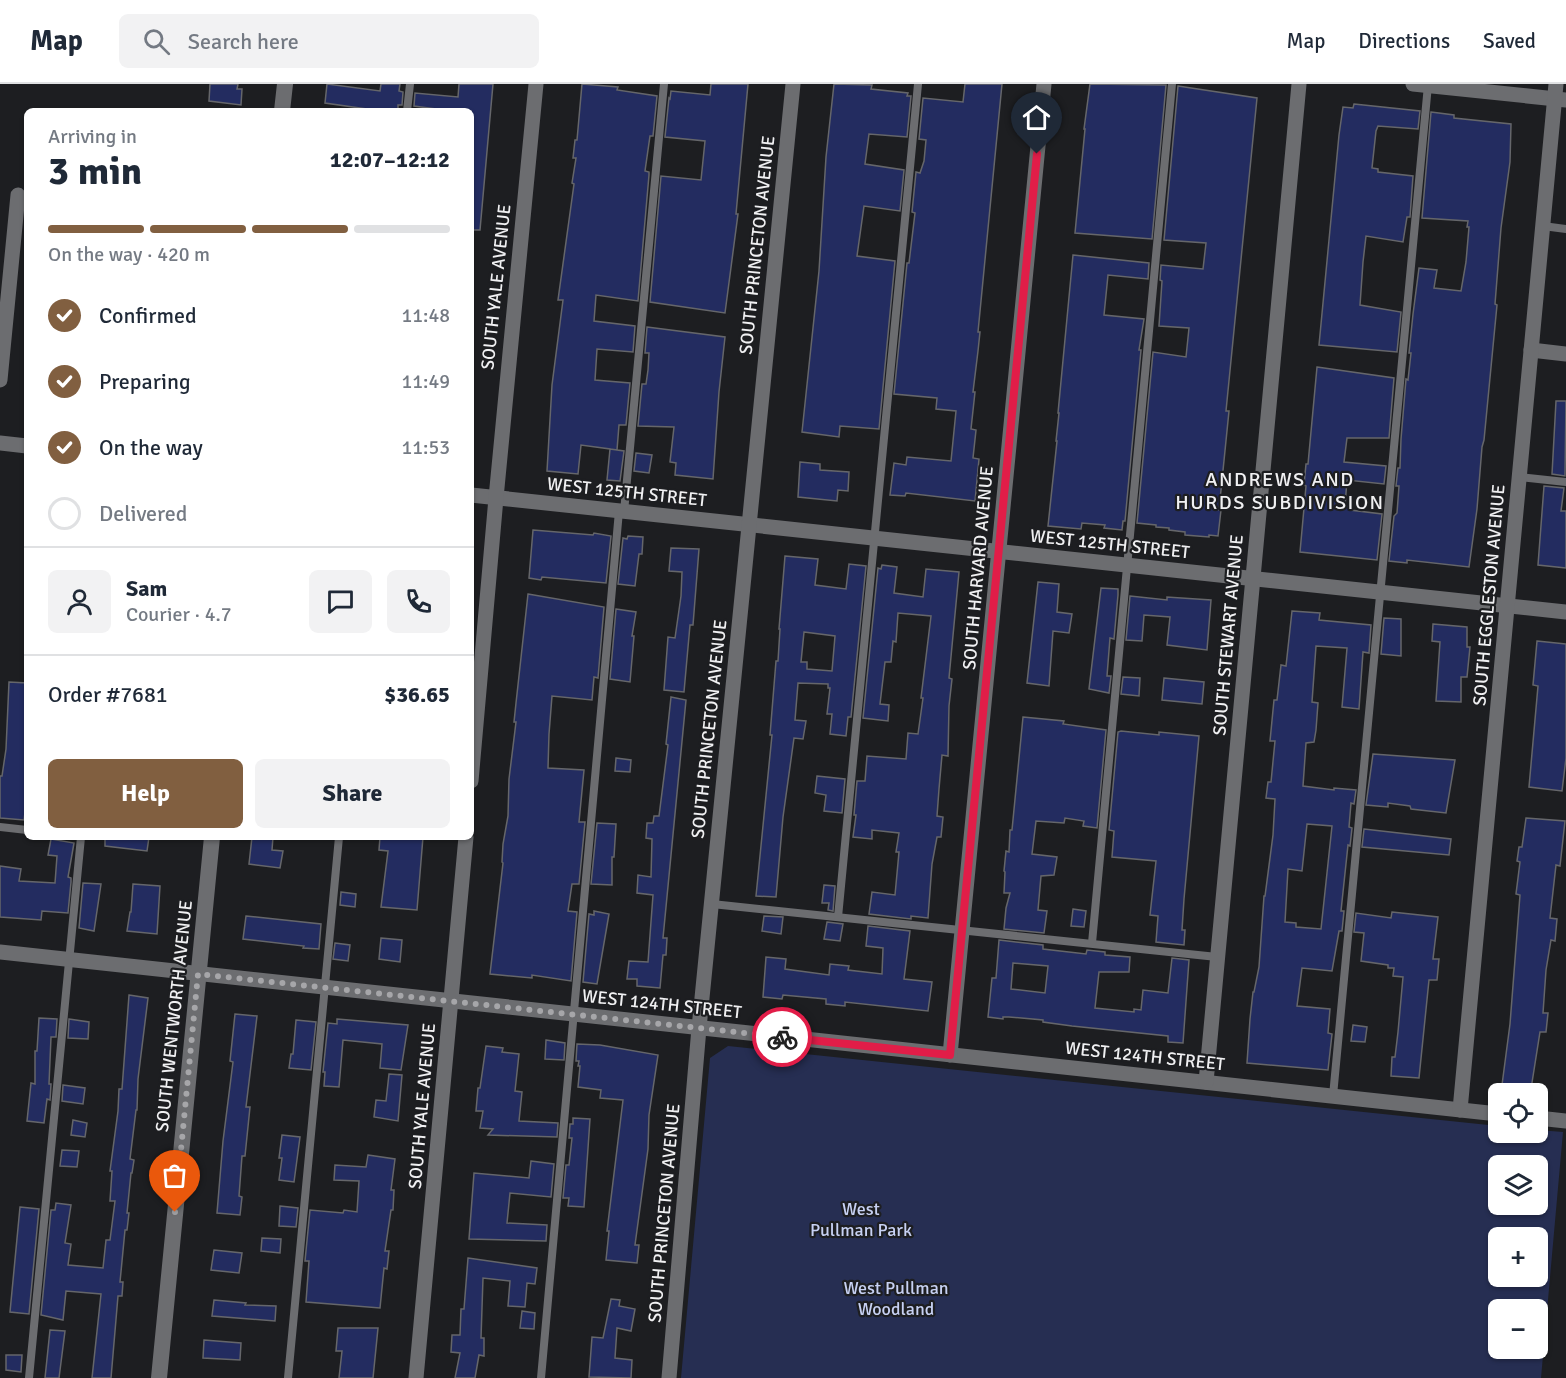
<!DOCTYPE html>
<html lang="en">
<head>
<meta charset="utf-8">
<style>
	body { margin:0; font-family:Signika,sans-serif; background:#f2f2f3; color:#1f2937; height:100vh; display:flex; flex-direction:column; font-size:22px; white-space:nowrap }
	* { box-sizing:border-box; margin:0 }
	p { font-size:20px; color:#747a83 }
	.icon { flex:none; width:33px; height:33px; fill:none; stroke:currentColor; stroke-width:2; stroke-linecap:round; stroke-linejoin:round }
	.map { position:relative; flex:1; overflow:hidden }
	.details { position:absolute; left:24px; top:24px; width:450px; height:732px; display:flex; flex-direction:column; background:#fff; border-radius:9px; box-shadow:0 2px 4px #0004 }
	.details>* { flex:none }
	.buttons { position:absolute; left:1488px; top:999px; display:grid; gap:12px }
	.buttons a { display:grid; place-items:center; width:60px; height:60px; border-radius:9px; background:#fff; box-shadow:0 2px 4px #0004; font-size:30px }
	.pin { position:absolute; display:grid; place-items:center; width:51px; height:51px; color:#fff; margin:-62px -26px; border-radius:50% 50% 50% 0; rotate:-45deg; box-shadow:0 0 6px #0007 }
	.pin .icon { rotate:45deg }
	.courier { position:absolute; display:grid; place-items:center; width:60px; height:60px; margin:-30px; border:4px solid #e11d48; border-radius:50%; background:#fff; color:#222; box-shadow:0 2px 8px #0007 }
	.headline em { font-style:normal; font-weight:800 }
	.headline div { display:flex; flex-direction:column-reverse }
	.headline { display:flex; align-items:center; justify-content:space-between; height:102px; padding:0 24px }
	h1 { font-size:39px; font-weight:800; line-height:45px }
	.bar { display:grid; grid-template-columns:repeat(4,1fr); gap:9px 6px; align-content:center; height:72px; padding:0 24px }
	.bar i { height:8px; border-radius:4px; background:#e0e1e3 }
	.bar .active { background:#815f40 }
	.bar p { grid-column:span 4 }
	.line { display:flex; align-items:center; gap:15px; padding:0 24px; border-top:2px solid #e0e1e3 }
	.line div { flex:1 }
	.round { display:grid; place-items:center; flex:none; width:63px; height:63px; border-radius:9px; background:#f2f2f3 }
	ol { padding:0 24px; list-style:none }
	li { display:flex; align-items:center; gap:18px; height:66px }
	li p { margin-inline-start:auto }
	li .icon { padding:6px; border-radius:50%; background:#815f40; color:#fff; stroke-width:4 }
	li:last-child { color:#747a83 }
	li i { width:33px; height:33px; border:3px solid #e0e1e3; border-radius:50% }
	.primary-button { display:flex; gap:12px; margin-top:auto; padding:12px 24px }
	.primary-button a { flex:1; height:69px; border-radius:9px; background:#815f40; color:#fff; font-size:24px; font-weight:800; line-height:69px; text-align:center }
	.primary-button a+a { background:#f2f2f3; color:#1f2937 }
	header { display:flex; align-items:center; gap:36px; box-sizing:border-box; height:84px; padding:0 30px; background:#fff; border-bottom:2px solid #e0e1e3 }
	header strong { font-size:28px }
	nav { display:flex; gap:33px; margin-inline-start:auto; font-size:21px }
	.search { width:420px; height:54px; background:#f2f2f3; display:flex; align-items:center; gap:15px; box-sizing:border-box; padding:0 21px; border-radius:9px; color:#747a83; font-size:22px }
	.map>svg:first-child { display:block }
	.green { fill:#262e52; fill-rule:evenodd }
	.building { fill:#232c60; stroke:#65666a; stroke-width:1.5; fill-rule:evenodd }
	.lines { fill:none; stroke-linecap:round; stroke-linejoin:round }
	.service { stroke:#6c6d70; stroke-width:8 }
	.minor { stroke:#6c6d70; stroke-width:15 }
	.tertiary { stroke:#6c6d70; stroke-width:16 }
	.done { stroke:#a6a6a9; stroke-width:6; stroke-dasharray:0 10.8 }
	.route { stroke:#e11d48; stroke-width:8 }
	.labels { text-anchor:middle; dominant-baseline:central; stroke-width:4.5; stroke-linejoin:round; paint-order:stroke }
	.street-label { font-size:18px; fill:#f0f0f2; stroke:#1d1e21 }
	.park-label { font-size:18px; fill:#c7d1f3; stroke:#1d1e21 }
	.neighbourhood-label { font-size:20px; letter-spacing:1.5px; fill:#f0f0f2; stroke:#1d1e21 }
</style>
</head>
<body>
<header>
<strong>Map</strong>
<div class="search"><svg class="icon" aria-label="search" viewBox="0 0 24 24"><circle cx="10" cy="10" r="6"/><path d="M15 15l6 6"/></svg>Search here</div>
<nav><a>Map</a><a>Directions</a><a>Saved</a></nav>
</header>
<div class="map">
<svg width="1566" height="1294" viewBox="0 0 1566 1294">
	<rect width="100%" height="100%" fill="#1d1e21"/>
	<path class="green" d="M728 962 1498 1042V1048H1538V1046L1563 1048 1541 1294H681L710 974ZM1498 1082H1538V1120H1498ZM1498 1154H1538V1192H1498ZM1498 1226H1538V1264H1498Z"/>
	<g class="building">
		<polygon points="210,0 238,0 237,5 242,5 241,21 209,17"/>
		<polygon points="327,0 380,7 381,0 400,0 399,7 403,8 402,21 398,21 398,27 381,27 325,19"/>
		<polygon points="459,0 493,0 480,146 471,146 471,27 451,27 414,22 415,9 458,13"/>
		<polygon points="582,0 618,3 617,6 657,12 653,52 650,52 645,87 649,88 649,91 638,217 596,211 594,237 635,242 633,268 597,265 595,296 630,299 626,341 619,341 617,366 610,365 624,367 620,397 607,396 610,365 581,361 578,390 547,387 552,301 563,216 558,216 574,100 572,99 576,74 573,74 575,56 577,56"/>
		<polygon points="711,0 748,0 736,130 738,130 725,229 650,218 661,92 701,96 705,57 665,53 669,14 670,15 671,7 710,11"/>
		<polygon points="834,0 872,1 871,5 908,9 907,12 911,12 907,53 869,50 865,80 904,86 900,127 864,122 857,172 895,177 879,345 840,342 839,353 802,348 819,187 826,73"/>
		<polygon points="965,0 1002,0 978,248 980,248 978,267 973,308 975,308 971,345 976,346 973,374 979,375 975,417 906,409 905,412 890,411 894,379 906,381 907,373 951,377 956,327 936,325 937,314 894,310 907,179 909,179 915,129 912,128 916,88 920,89 924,77 926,56 919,55 923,14 963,18"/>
		<polygon points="1090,0 1166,1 1152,155 1075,149 1085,45 1084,45"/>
		<polygon points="1178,2 1257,14 1226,327 1229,327 1219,426 1221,426 1218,452 1209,451 1209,453 1185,451 1185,448 1169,446 1169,444 1156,443 1156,441 1137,439 1153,268 1186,273 1189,244 1159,242 1162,197 1160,196 1161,181 1203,185 1206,159 1164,156"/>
		<polygon points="1354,20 1420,27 1418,45 1378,42 1376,47 1372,84 1378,85 1378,88 1413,92 1410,133 1407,133 1403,158 1366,152 1363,178 1360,221 1401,228 1397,268 1319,261 1339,51 1343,23 1353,24"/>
		<polygon points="1431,28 1454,31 1454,34 1511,40 1510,78 1501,144 1495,220 1497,221 1484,356 1482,363 1477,425 1469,483 1407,476 1407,479 1389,477 1394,432 1397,429 1399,402 1396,402 1398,384 1400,384 1401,355 1406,295 1408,296 1411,269 1409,269 1413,230 1419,184 1437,186 1434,204 1461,207 1466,178 1469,143 1467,143 1468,137 1422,134"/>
		<polygon points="1073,171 1149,179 1148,195 1108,191 1104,231 1144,235 1139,266 1141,266 1125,437 1123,437 1122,446 1104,444 1105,441 1082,439 1081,445 1048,442 1057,357 1056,357 1059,329 1058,329"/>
		<polygon points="647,243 725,253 719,308 713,395 675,391 676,379 670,378 674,343 638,342 642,300 646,300 648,286 649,269 645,269"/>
		<polygon points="1317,283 1394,294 1389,354 1347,354 1344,378 1386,382 1384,400 1347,396 1345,422 1350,423 1350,426 1382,430 1377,476 1300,468 1306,402 1304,401 1306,380 1308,380"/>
		<polygon points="1556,317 1566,317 1565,392 1552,390"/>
		<polygon points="636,369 652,371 649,389 634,387"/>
		<polygon points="800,378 820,380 820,386 849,388 848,407 838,406 837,417 798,413"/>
		<polygon points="1544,402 1564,404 1561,427 1566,427 1566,484 1538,481"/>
		<polygon points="533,446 593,451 594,449 611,452 606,499 542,493 541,496 529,494"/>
		<polygon points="628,452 643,453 642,470 639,470 635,502 618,500 623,454 627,455"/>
		<polygon points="671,464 699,465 693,541 690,541 684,608 664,606 668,553 675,554 681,512 682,488 669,487"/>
		<path d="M785 472 818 475 815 501 846 505 849 480 866 482 851 633H848L846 652 830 650 832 630H827L830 604H828V600L798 599 795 636 806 637 803 655 794 654 783 733 776 813 756 812 772 651H770L776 577H778L780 545H779ZM804 548 835 552 832 587 807 585V578H801Z"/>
		<polygon points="882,481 897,483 894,509 923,513 926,485 959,488 949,594 952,595 949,622 948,672 942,671 939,705 937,732 943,733 941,753 937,753 932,780 928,834 911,832 911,835 869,830 872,808 895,811 899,768 896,768 899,749 872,746 872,755 853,753 856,731 854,731 857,697 865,697 867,672 906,675 908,649 918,650 923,614 921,614 931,532 898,529 896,558 893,557 891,578 885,578 880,620 889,621 888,637 863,634 878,484 881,485"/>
		<polygon points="1038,498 1059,500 1057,528 1072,530 1069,549 1053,547 1049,602 1027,599"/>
		<polygon points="1101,504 1118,505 1118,511 1114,555 1110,554 1107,592 1111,592 1109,609 1089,605"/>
		<polygon points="528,510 604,523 598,594 594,593 592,616 552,612 549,650 548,684 584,686 579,738 585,738 579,800 572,800 568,827 577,828 571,897 532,891 532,894 490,890 503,779 502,778 503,760 508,732 509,695 516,638 514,638 516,619"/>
		<polygon points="1130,512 1167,516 1167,513 1211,516 1207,566 1167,561 1170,533 1144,531 1142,557 1126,556"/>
		<polygon points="616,525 636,528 632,552 634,552 630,598 610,595"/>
		<path d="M1292 527 1320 529 1319 536 1371 541 1369 569 1363 568 1359 625 1342 623 1347 564 1316 562 1312 618 1318 619 1316 646 1314 658 1306 659 1303 702 1334 706V704L1356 706 1354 720 1351 719 1349 743 1352 744 1350 762 1348 761 1341 827H1344L1342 847H1339L1332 887 1302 884 1297 922 1330 925 1328 949 1332 950 1328 986 1247 979 1250 935 1253 908H1254L1259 883 1264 812H1265L1273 751 1275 715 1266 714 1268 698H1271L1275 657H1270L1274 616H1277L1281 581 1286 582ZM1307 740 1332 742 1321 845 1296 843V839L1285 838 1288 785 1302 787Z"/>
		<polygon points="1384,534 1401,535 1401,572 1381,570"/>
		<polygon points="1433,540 1467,543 1467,563 1470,563 1467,593 1461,593 1461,618 1436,617 1440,558 1432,557"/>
		<polygon points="1537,557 1566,560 1566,674 1562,707 1529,703 1538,602 1533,601"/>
		<polygon points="1123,593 1140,594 1139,612 1121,610"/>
		<polygon points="1164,594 1204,598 1202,620 1162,616"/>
		<polygon points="9,598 27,599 27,713 24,736 0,734 0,692 2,692 6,665"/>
		<polygon points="671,613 686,616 663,854 667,854 666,871 663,871 660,904 637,902 637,895 627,895 629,877 648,878 653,811 637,809 638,791 651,793 652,755 646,754 647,739 653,739 654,732 659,732 668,661 666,660"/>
		<polygon points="1023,633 1064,637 1063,640 1106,646 1097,744 1083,742 1084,737 1065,734 1064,739 1036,737 1032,770 1057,773 1054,791 1041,792 1038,826 1047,827 1044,849 1004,845 1006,824 1010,809 1004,809 1005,788 1004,787 1006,767 1009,768 1010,746 1012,746"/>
		<polygon points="1121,647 1159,651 1159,648 1199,652 1184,815 1182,846 1185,846 1184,861 1156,858 1158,832 1150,831 1156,777 1112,773 1114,747 1109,746 1118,648"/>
		<polygon points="1373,670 1455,676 1446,729 1411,725 1410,722 1388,719 1388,723 1366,721"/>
		<polygon points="616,674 631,676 630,688 615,687"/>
		<polygon points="817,692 845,695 842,729 824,727 826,711 815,709"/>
		<polygon points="1526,734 1565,737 1560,782 1556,781 1550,834 1557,835 1555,857 1551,856 1546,886 1543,929 1548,929 1546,948 1540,948 1531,1005 1502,1001 1510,940 1520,811 1516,810 1520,778 1517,777 1519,763 1522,763"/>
		<polygon points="597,739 616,740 614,773 612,773 612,801 591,800"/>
		<polygon points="1364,745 1451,755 1449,771 1362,763"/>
		<polygon points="105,753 149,753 147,767 105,762"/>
		<polygon points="252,753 273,753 272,766 283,767 280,784 249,780"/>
		<polygon points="380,753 423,753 417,826 381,823 388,767 379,766"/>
		<polygon points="51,755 74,759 68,793 71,794 71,798 68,829 42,827 41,836 0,833 0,782 21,785 19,797 55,799 57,772 48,771"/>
		<polygon points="83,799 101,800 94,847 79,844"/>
		<polygon points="133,800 160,802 157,850 127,847 130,828 131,828"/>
		<polygon points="824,801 835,802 833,827 828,826 829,819 822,819"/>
		<polygon points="341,808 356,810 355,823 340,821"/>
		<polygon points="1073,825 1086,827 1084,843 1071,842"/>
		<polygon points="594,827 609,830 597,900 583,898 589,830 594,831"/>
		<polygon points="1392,828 1438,833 1433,875 1439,875 1437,896 1429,896 1419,994 1391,992 1392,973 1395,973 1398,948 1403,893 1393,892 1394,884 1388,884 1388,881 1361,877 1364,849 1354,848 1356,829 1391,834"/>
		<polygon points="246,832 321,840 319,865 303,864 304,862 243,855"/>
		<polygon points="764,832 783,833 781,850 762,847"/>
		<polygon points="827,838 843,840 840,857 824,855"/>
		<polygon points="868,842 910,847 904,895 932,898 928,927 845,918 845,922 826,920 826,915 783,911 782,915 763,913 766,873 786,875 785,885 829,891 830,880 849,882 848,886 882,890 883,864 866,862"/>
		<polygon points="381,854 402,856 400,878 379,875"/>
		<path d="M999 856 1043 861V865L1086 870 1087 866 1105 868V871L1130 873 1129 888H1099L1095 924 1134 928V925L1141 926 1143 906 1168 909 1172 874 1189 876 1183 959 1168 958V952L1072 942 1043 938V936L1009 933H1003V935L988 933 992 894H996ZM1013 879 1048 882 1045 909 1011 905Z"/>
		<polygon points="335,859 350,861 348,877 333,875"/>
		<polygon points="129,911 148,914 138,995 137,1026 136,1026 130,1075 134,1076 132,1089 131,1089 127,1129 129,1129 127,1146 125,1146 120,1198 123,1198 122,1212 118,1212 111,1294 92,1294 101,1210 66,1207 63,1236 41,1231 51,1126 55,1126 56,1119 71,1121 65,1159 71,1160 68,1181 103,1184 106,1156 110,1156 115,1117 110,1117 112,1087 110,1087 118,1027 119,1005 122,1005"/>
		<polygon points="235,930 257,932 246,1023 250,1023 245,1072 242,1072 239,1112 242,1113 240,1131 217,1129 223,1057 233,978 230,977"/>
		<polygon points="39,934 57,935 56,953 51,953 49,1000 51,1000 50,1016 47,1015 44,1039 27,1037 31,999 35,1000 35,967 37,967"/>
		<polygon points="69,935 89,938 88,955 68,954"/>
		<polygon points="337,935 408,941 401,986 380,984 382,960 343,956 339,1003 324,1002 325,988 323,988 328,939 337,940"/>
		<polygon points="296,936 316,938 311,986 289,984 291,970 293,970"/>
		<polygon points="1353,941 1367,943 1365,958 1351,957"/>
		<polygon points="546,956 565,959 564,976 545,975"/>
		<polygon points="577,960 600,961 658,971 649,1031 648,1065 635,1161 639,1161 637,1179 606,1176 609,1147 607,1147 623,1016 600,1014 601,1006 578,1003 580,982 578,982 579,977 576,977"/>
		<polygon points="486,962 503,964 502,968 519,970 515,1007 522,1008 519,1037 558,1039 557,1053 488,1051 493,1045 480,1044 483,1027 476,1027 478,1004 480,1004"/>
		<polygon points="389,990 402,991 398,1037 374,1033 376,1016 386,1017"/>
		<polygon points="63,1001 85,1004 83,1020 62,1017"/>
		<polygon points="573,1034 590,1035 584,1123 568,1122 569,1114 563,1114 566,1081 569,1081 572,1054 569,1054 570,1040 573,1040"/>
		<polygon points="73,1036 87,1039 85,1053 71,1051"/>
		<polygon points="282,1051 300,1053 294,1098 279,1096 282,1074 279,1074"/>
		<polygon points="62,1066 79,1067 77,1083 60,1082"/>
		<polygon points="368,1071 395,1075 391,1106 394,1106 393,1126 391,1126 385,1167 389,1167 387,1185 384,1184 380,1224 306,1218 309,1177 305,1177 310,1126 343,1129 344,1126 357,1128 359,1097 334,1096 335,1081 366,1083"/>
		<polygon points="531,1077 554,1080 551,1113 510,1109 507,1139 547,1141 546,1157 469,1155 474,1089 529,1094"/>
		<polygon points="280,1122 298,1124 296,1143 279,1142"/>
		<polygon points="20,1123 39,1125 29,1230 10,1228"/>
		<polygon points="262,1154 281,1155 280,1169 261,1167"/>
		<polygon points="214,1166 242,1169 239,1189 211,1186"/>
		<polygon points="468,1174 537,1184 535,1200 527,1199 525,1223 508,1222 510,1197 483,1194 481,1254 484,1254 484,1272 479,1271 475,1294 455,1294 460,1269 451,1268 452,1251 460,1251 461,1225 464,1225"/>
		<polygon points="611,1215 620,1216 619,1222 635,1225 631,1247 617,1244 615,1274 632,1276 631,1294 589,1293 592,1253 603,1254"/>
		<polygon points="214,1216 246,1219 245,1221 276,1222 275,1237 212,1232"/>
		<polygon points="522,1227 535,1229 534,1245 520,1244"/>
		<polygon points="338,1244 378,1244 373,1294 339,1294 342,1267 336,1267"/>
		<polygon points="50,1246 65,1247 59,1294 45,1294"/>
		<polygon points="204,1256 241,1259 240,1276 203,1274"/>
		<polygon points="6,1271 22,1271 21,1288 6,1286"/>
	</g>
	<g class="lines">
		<g class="service">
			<polyline points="407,27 410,0"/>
			<polyline points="1543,142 1566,145"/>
			<polyline points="1519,393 1566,398"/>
			<polyline points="624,428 664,0"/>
			<polyline points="0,743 27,746"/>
			<polyline points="712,820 1217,873"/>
			<polyline points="838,833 918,0"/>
			<polyline points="1092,859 1172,0"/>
			<polyline points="1333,1012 1428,1"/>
			<polyline points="29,1294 81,753"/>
			<polyline points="288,1294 339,753"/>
			<polyline points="541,1294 619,427"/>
		</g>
		<g class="minor">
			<polyline points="1413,0 1566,16"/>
			<polyline points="1531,266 1566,270"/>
			<polyline points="0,296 18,111"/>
			<polyline points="0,359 27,362"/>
			<polyline points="471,411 1566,528"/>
			<polyline points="471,697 496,414 536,0"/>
			<polyline points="0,868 1498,1030"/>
			<polyline points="950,971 1044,0"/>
			<polyline points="1206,998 1299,0"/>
			<polyline points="1460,1026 1556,0"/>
			<polyline points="1538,1034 1566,1037"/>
			<polyline points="416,1294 466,753"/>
			<polyline points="669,1294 699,944 793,0"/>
		</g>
		<g class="tertiary">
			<polyline points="282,27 285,0"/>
			<polyline points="159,1294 212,753"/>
		</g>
	</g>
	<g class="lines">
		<polyline class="done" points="175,1128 198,890 782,953"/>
		<polyline class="route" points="782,953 950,971 1037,70"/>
	</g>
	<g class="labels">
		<g class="street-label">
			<text transform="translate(757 161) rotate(-84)">SOUTH PRINCETON AVENUE</text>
			<text transform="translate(496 203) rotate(-84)">SOUTH YALE AVENUE</text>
			<text transform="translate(627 408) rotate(6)">WEST 125TH STREET</text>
			<text transform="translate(1110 460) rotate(6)">WEST 125TH STREET</text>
			<text transform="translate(978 484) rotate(-85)">SOUTH HARVARD AVENUE</text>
			<text transform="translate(1489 511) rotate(-85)">SOUTH EGGLESTON AVENUE</text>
			<text transform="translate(1228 551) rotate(-85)">SOUTH STEWART AVENUE</text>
			<text transform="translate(709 645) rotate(-84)">SOUTH PRINCETON AVENUE</text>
			<text transform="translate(662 920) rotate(6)">WEST 124TH STREET</text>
			<text transform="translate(174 932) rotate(-84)">SOUTH WENTWORTH AVENUE</text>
			<text transform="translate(1145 972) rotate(6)">WEST 124TH STREET</text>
			<text transform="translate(422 1022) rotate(-85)">SOUTH YALE AVENUE</text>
			<text transform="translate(664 1129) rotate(-85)">SOUTH PRINCETON AVENUE</text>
		</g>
		<g class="park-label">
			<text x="861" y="1125">West<tspan x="861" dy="21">Pullman Park</tspan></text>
			<text x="896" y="1204">West Pullman<tspan x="896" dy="21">Woodland</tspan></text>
		</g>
		<g class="neighbourhood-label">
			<text x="1280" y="395">ANDREWS AND<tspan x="1280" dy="23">HURDS SUBDIVISION</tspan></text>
		</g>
	</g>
</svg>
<div class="buttons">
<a><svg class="icon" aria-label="locate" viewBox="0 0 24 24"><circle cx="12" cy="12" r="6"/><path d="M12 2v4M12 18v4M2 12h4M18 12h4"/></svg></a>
<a><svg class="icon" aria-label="layers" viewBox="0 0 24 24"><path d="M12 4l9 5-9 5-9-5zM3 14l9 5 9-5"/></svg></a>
<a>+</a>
<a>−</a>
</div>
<div class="pin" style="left:175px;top:1128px;background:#ea580c"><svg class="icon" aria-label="bag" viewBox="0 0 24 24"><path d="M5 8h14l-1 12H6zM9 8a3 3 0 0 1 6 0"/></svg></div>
<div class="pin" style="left:1037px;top:70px;background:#1f2937"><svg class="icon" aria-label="home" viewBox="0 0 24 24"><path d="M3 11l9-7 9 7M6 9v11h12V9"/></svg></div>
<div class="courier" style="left:782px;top:953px"><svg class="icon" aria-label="bike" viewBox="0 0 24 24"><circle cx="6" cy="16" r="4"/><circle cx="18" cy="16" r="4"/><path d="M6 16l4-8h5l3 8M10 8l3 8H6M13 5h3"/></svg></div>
<section class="details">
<div class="headline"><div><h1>3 min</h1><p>Arriving in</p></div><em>12:07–12:12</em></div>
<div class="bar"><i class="active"></i><i class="active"></i><i class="active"></i><i></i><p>On the way · 420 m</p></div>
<ol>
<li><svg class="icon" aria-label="check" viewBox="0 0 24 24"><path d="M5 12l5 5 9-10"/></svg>Confirmed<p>11:48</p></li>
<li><svg class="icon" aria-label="check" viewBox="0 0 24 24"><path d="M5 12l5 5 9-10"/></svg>Preparing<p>11:49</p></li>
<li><svg class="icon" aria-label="check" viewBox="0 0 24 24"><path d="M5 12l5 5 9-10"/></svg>On the way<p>11:53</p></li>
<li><i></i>Delivered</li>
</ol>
<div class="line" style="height:108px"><a class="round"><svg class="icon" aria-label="person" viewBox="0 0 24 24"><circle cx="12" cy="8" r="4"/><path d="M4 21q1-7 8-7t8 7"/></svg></a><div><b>Sam</b><p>Courier · 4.7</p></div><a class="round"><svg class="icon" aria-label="chat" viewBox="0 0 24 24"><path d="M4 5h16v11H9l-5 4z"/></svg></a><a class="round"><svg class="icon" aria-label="phone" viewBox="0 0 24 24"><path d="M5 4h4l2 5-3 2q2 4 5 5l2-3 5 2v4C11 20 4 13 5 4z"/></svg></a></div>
<div class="line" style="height:78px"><div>Order #7681</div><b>$36.65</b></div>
<div class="primary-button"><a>Help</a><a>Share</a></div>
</section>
</div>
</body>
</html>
